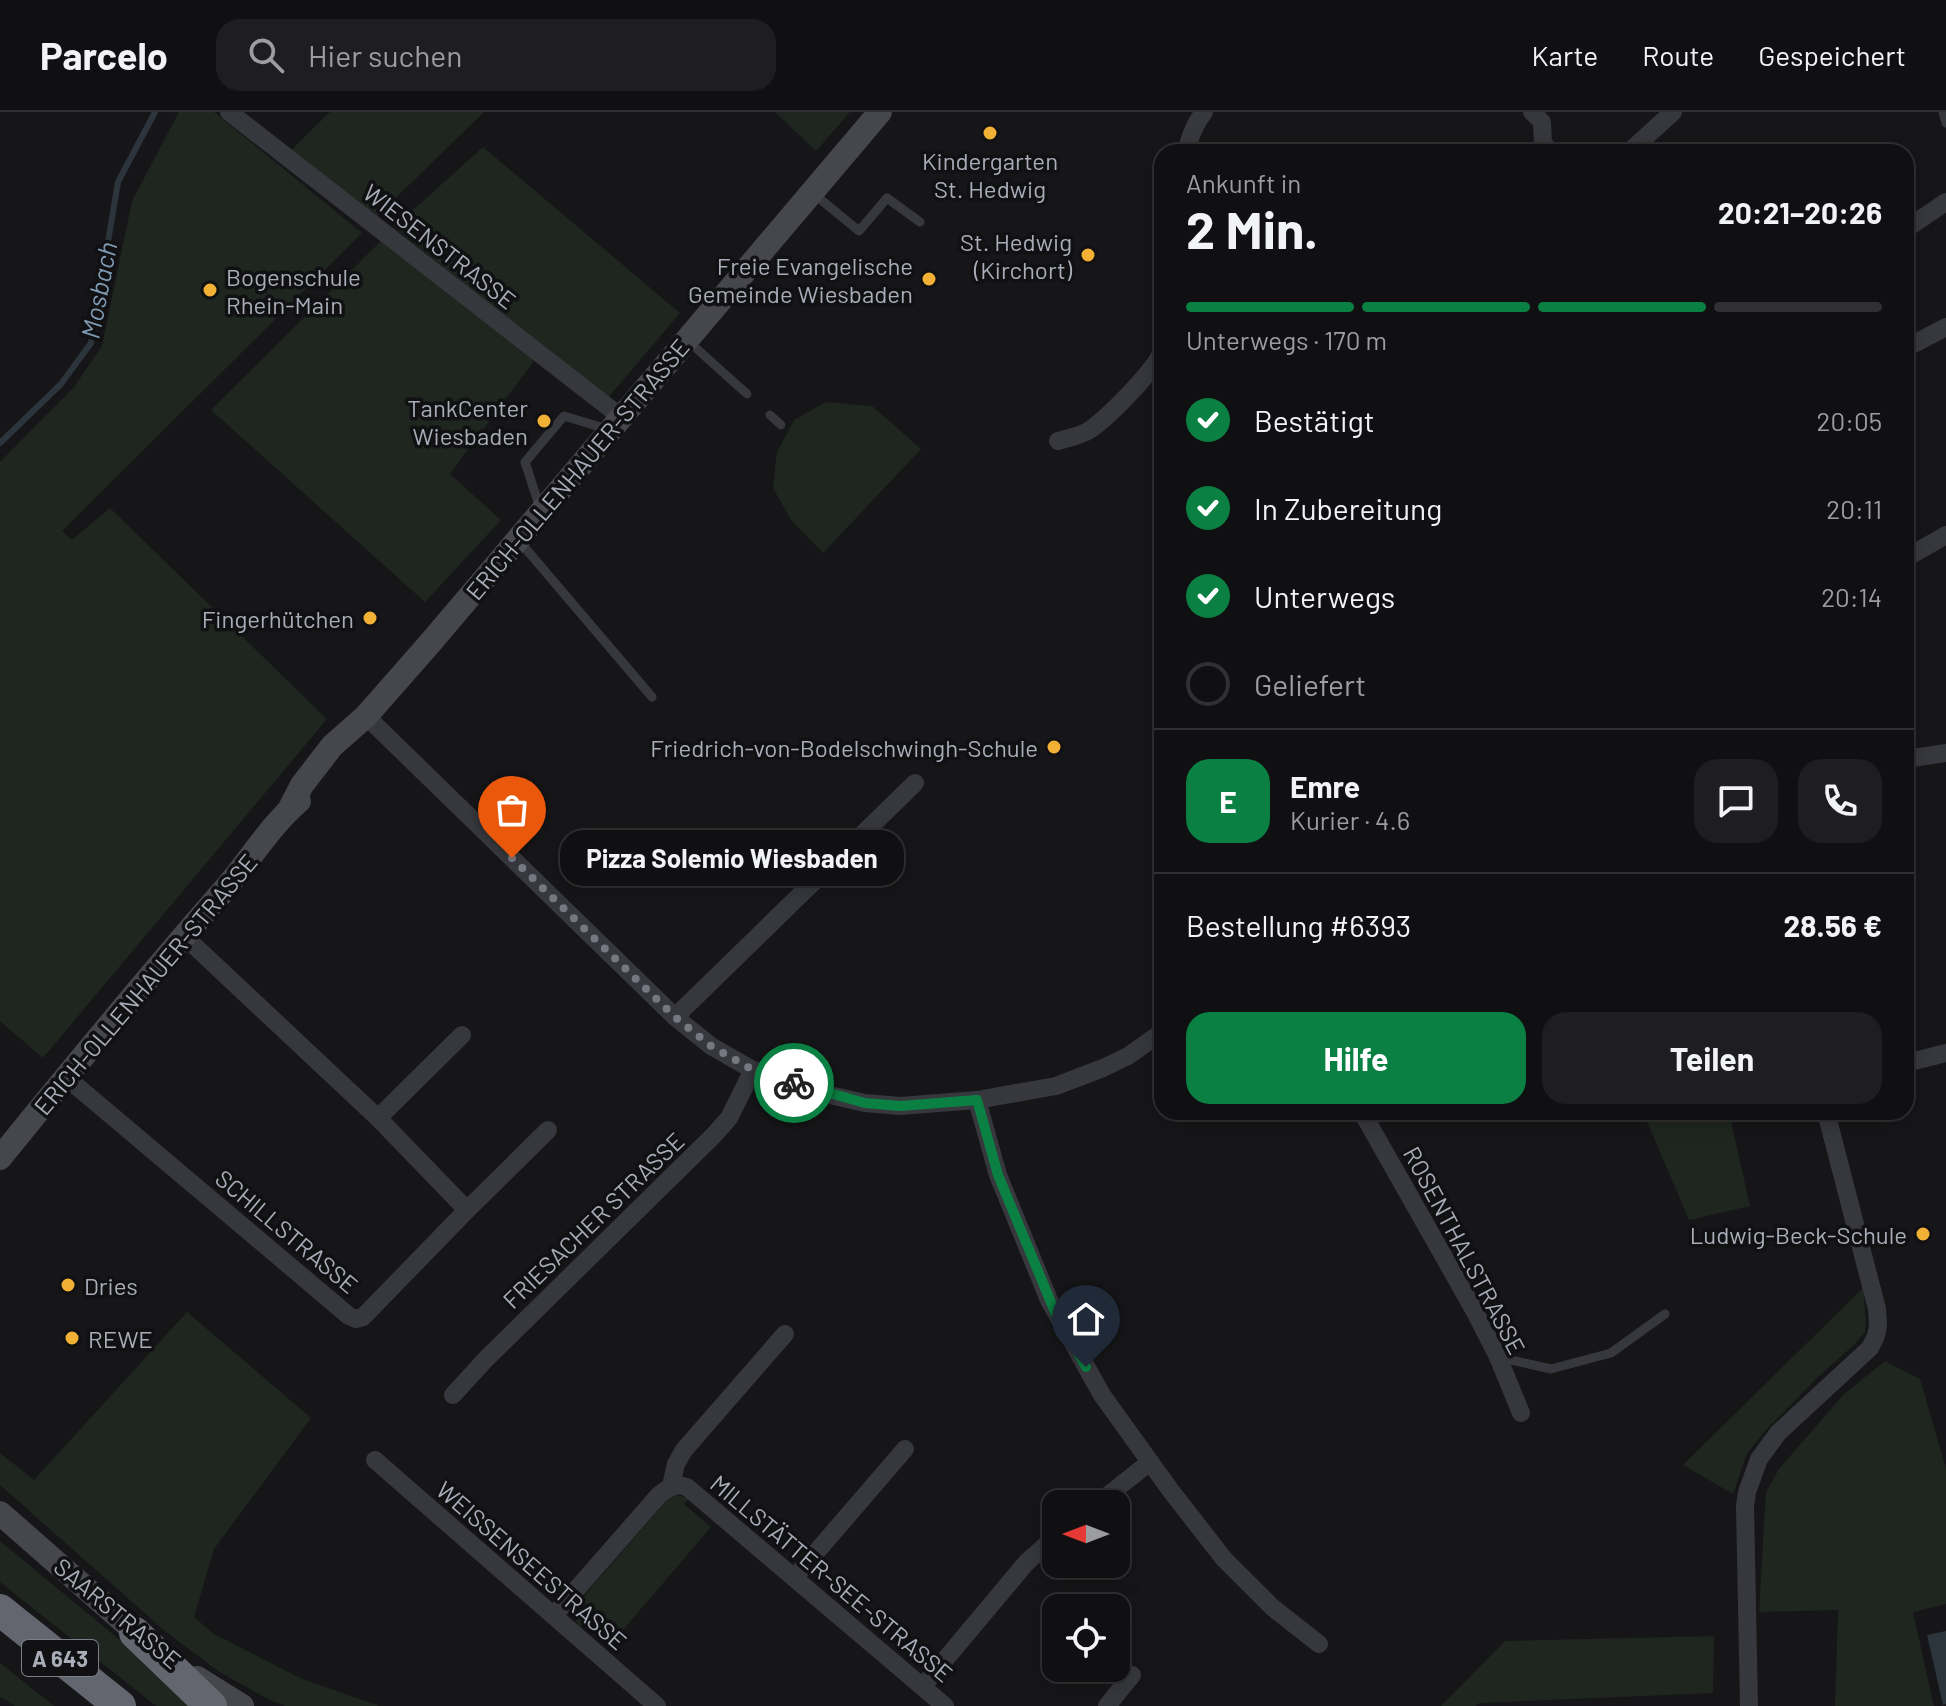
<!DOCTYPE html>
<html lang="de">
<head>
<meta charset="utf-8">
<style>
	body { margin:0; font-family:Barlow,sans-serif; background:#1e1e20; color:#f1f3f6; height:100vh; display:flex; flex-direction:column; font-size:30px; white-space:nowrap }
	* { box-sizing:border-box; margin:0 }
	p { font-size:26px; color:#9c9d9f }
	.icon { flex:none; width:44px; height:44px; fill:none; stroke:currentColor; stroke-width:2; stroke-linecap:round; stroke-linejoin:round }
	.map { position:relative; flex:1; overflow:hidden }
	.panel { position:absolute; left:1154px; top:32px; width:760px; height:976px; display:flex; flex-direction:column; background:#101012; border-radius:24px; box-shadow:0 4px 20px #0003,0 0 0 2px #303032 }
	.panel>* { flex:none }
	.needle { width:52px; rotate:270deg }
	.tools { position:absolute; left:1042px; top:1378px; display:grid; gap:16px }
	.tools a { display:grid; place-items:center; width:88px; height:88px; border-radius:16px; background:#101012; box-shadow:0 4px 20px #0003,0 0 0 2px #303032; font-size:40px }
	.pin { position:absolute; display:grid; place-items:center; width:68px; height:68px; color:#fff; margin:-82px -34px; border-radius:50% 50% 50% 0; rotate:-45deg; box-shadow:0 0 8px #0007 }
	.pin .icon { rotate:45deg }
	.courier { position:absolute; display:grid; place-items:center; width:80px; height:80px; margin:-40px; border:6px solid #0b8043; border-radius:50%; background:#fff; color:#222; box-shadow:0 2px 10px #0007 }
	.bubble { position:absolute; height:56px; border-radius:24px; background:#101012; box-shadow:0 4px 20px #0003,0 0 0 2px #303032; font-size:26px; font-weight:700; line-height:56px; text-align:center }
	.headline em { font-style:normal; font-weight:700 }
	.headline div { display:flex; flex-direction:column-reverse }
	.headline { display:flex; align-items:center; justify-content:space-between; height:136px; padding:0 32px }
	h1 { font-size:52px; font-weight:700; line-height:60px }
	.bar { display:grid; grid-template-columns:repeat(4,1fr); gap:12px 8px; align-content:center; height:96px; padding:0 32px }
	.bar i { height:10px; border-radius:6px; background:#303032 }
	.bar .on { background:#0b8043 }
	.bar p { grid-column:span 4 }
	.line { display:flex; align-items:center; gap:20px; padding:0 32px; border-top:2px solid #303032 }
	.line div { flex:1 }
	.round { display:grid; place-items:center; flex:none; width:84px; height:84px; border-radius:24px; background:#1e1e20 }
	ol { padding:0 32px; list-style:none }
	li { display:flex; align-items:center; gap:24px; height:88px }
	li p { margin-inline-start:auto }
	li .icon { padding:8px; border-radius:50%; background:#0b8043; color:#fff; stroke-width:4 }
	li:last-child { color:#9c9d9f }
	li i { width:44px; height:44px; border:4px solid #303032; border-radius:50% }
	.primary-button { display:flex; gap:16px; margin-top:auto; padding:16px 32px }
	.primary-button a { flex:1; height:92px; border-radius:24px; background:#0b8043; color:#fff; font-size:32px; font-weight:700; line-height:92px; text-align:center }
	.primary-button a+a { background:#1e1e20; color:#f1f3f6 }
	header { display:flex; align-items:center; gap:48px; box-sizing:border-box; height:112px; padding:0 40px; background:#101012; border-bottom:2px solid #303032 }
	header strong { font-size:38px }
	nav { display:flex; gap:44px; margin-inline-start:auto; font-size:28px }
	.search { width:560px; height:72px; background:#1e1e20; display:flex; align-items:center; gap:20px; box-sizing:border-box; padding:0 28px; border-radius:24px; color:#9c9d9f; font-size:30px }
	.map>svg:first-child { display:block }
	.green { fill:#1e261f }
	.water { fill:#2c353c }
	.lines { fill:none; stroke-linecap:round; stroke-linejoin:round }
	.stream { stroke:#2c353c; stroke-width:6 }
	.lane { stroke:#37383d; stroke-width:9 }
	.street { stroke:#37383d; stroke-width:18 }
	.secondary { stroke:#45474d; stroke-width:24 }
	.highway { stroke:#63666e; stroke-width:32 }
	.done { stroke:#757880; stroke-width:8; stroke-dasharray:0 14.4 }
	.route { stroke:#0b8043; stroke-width:10 }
	.poi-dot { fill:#f2b134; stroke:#111113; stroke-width:3 }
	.labels { text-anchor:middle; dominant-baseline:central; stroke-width:7; stroke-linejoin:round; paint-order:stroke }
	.shield { fill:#111113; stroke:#7b7e86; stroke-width:2 }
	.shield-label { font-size:22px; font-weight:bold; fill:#a8adb8 }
	.poi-label { font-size:24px; fill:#a8adb8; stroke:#111113; text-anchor:end }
	.street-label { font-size:24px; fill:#a8adb8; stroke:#111113 }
	.water-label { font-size:26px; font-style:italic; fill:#7f9bb3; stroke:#111113 }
</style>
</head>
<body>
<header>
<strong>Parcelo</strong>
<div class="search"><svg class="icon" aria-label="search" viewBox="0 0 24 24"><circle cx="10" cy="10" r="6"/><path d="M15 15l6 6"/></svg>Hier suchen</div>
<nav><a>Karte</a><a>Route</a><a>Gespeichert</a></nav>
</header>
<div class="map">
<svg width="1946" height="1594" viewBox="0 0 1946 1594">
	<rect width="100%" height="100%" fill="#161618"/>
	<g class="green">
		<polygon points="179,0 214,0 362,121 62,419 72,428 110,396 327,607 43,946 0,909 0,350 74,275 102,234 132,89"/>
		<polygon points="330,0 484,0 377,104 291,38"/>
		<polygon points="775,0 850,0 816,39"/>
		<polygon points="483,35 680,201 607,287 394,115"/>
		<polygon points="383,127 537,245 450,362 501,408 425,490 211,298"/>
		<polygon points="826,290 872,294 921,337 823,441 791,408 773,376 777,340 794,308"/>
		<polygon points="1643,1000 1729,1000 1750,1094 1689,1108"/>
		<polygon points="1863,1176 1866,1208 1865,1220 1855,1232 1818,1265 1763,1321 1746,1344 1733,1382 1683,1353"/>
		<polygon points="187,1200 311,1306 214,1437 194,1505 214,1522 300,1566 379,1594 285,1594 266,1586 218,1559 166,1520 0,1373 0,1341 34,1368"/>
		<polygon points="1885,1249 1920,1267 1946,1357 1946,1492 1913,1500 1934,1594 1835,1594 1838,1498 1759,1500 1766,1380 1779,1357 1844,1282"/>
		<path d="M676 1383 689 1386 684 1392 711 1415 616 1526 591 1503 580 1516C574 1506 573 1502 578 1491L666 1389Z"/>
		<polygon points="0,1429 161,1562 195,1594 156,1594 0,1470"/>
		<polygon points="1714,1524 1713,1581 1479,1591 1476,1594 1441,1594 1505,1529"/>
		<polygon points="0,1551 54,1594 15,1594 0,1585"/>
	</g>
	<polygon class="water" points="1946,1519 1946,1592 1943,1593 1927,1523"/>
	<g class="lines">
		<polyline class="stream" points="0,331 61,272 91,231 118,70 155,0"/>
		<g class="lane">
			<polyline points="1943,0 1946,11"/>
			<polyline points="1844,40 1852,36 1859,36 1863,40"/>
			<polyline points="814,82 859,119 887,86 920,110"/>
			<polyline points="687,228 747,282"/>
			<polyline points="770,303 781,313"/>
			<polyline points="540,396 525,350 564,304 607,317"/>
			<polyline points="520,430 652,585"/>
			<polyline points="1498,1245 1551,1257 1611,1241 1665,1202"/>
		</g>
		<g class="street">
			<polyline points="229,0 621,305"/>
			<polyline points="1532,0 1542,10 1543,32 1552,40"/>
			<path d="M1186 40C1190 25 1194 13 1204 0"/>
			<polyline points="1629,40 1673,0"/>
			<polyline points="1906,117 1946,90"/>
			<polyline points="1906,236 1946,215"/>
			<path d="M1058 329C1069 326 1079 324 1088 319 1107 307 1153 260 1162 240"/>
			<polyline points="1906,446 1946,423"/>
			<polyline points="366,604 675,905 711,934 753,958 834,984 865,991 900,994 977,988 1056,974 1103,956 1128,944 1162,920"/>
			<polyline points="1906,647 1946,641"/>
			<polyline points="675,905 915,671"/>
			<polyline points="1906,951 1946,941"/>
			<polyline points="67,966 349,1204 356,1207 363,1205 467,1098 378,1006 184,824"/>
			<polyline points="977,988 998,1063 1049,1188 1102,1283 1171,1379 1224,1447 1272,1495 1319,1532"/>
			<polyline points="1362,1000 1474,1198 1498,1245 1521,1301"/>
			<polyline points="378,1006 462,923"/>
			<polyline points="467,1098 548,1018"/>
			<polyline points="453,1283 485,1248 713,1024 729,1006 753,958"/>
			<polyline points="375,1348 657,1594"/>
			<polyline points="671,1374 676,1352 684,1338 785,1222"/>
			<polyline points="1097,1392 1150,1350"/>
			<polyline points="794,1466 905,1337"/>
			<path d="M554 1503 659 1383C669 1376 674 1371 687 1375L945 1594"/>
			<polyline points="923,1574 1026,1451 1056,1424"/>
			<polyline points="1107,1594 1132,1563"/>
			<polyline points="1749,1594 1745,1394 1747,1380 1759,1347 1778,1321 1870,1236 1876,1224 1878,1213 1877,1197 1826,1000"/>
		</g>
		<g class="secondary">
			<polyline points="289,698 302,673 332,634 366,604 431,530 880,0"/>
			<path d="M0 1046C73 956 147 866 224 778 249 749 270 714 299 689"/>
			<polyline points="0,1401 147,1530"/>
			<polyline points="197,1566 242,1594"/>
		</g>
		<g class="highway">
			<polyline points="0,1498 120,1594"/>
			<polyline points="135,1521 211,1594"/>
		</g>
	</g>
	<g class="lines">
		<polyline class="done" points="512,746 675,905 711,934 753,958 794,971"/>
		<polyline class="route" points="794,971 865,991 900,994 977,988 998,1063 1055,1200 1086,1255"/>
	</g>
	<g class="poi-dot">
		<circle cx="990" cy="21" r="8"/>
		<circle cx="1088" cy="143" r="8"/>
		<circle cx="929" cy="167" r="8"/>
		<circle cx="210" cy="178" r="8"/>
		<circle cx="544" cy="309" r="8"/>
		<circle cx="370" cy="506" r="8"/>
		<circle cx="1054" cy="635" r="8"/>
		<circle cx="1923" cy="1122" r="8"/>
		<circle cx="68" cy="1173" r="8"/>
		<circle cx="72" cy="1226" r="8"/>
	</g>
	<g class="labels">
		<rect class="shield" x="22" y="1528" width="76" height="36" rx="6"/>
		<g class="shield-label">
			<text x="60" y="1546">A 643</text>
		</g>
		<g class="poi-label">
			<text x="990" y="48" text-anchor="middle">Kindergarten<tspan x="990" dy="28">St. Hedwig</tspan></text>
			<text x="1072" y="129">St. Hedwig<tspan x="1072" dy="28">(Kirchort)</tspan></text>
			<text x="913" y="153">Freie Evangelische<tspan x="913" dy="28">Gemeinde Wiesbaden</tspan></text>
			<text x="226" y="164" text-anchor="start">Bogenschule<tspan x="226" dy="28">Rhein-Main</tspan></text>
			<text x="528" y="295">TankCenter<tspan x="528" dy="28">Wiesbaden</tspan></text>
			<text x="354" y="506">Fingerhütchen</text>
			<text x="1038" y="635">Friedrich-von-Bodelschwingh-Schule</text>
			<text x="1907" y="1122">Ludwig-Beck-Schule</text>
			<text x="84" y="1173" text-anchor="start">Dries</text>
			<text x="88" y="1226" text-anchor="start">REWE</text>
		</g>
		<g class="street-label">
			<text transform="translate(440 134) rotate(38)">WIESENSTRASSE</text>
			<text transform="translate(577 357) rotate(-50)">ERICH-OLLENHAUER-STRASSE</text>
			<text transform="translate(145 872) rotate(-50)">ERICH-OLLENHAUER-STRASSE</text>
			<text transform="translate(593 1108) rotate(-44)">FRIESACHER STRASSE</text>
			<text transform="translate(287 1119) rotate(40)">SCHILLSTRASSE</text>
			<text transform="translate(1465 1138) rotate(62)">ROSENTHALSTRASSE</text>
			<text transform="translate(532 1453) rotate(41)">WEISSENSEESTRASSE</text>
			<text transform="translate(832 1466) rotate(40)">MILLSTÄTTER-SEE-STRASSE</text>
			<text transform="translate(118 1501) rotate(40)">SAARSTRASSE</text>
		</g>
		<g class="water-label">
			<text transform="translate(98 178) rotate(-79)">Mosbach</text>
		</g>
	</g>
</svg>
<div class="tools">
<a><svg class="needle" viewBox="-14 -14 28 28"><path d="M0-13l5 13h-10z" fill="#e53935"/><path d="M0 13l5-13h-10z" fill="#9c9d9f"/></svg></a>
<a><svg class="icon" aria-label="locate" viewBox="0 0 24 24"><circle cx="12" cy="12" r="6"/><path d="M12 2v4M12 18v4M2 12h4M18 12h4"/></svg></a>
</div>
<div class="pin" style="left:512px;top:746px;background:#ea580c"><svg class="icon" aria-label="bag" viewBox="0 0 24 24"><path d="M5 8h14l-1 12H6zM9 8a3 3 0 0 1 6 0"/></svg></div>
<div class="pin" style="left:1086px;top:1255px;background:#1f2937"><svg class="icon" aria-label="home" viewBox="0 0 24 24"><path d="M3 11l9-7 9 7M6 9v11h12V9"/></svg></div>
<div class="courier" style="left:794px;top:971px"><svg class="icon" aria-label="bike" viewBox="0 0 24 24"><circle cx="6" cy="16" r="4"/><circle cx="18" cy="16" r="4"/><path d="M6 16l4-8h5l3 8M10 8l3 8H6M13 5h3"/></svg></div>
<div class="bubble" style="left:560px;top:718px;width:344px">Pizza Solemio Wiesbaden</div>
<section class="panel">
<div class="headline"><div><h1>2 Min.</h1><p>Ankunft in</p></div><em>20:21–20:26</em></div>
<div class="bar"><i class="on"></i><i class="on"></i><i class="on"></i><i></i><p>Unterwegs · 170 m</p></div>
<ol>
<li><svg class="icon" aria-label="check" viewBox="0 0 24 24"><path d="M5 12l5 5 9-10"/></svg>Bestätigt<p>20:05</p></li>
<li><svg class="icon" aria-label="check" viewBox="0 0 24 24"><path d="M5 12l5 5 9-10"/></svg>In Zubereitung<p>20:11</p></li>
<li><svg class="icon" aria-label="check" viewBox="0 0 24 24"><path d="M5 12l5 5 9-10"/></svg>Unterwegs<p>20:14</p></li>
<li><i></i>Geliefert</li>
</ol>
<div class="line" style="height:144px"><b class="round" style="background:#0b8043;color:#fff">E</b><div><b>Emre</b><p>Kurier · 4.6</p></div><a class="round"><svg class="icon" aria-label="chat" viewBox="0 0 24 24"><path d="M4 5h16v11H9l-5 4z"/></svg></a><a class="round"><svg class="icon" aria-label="phone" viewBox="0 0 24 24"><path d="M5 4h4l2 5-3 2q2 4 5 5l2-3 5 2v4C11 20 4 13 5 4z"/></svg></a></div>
<div class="line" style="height:104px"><div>Bestellung #6393</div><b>28.56 €</b></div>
<div class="primary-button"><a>Hilfe</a><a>Teilen</a></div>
</section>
</div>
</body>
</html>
